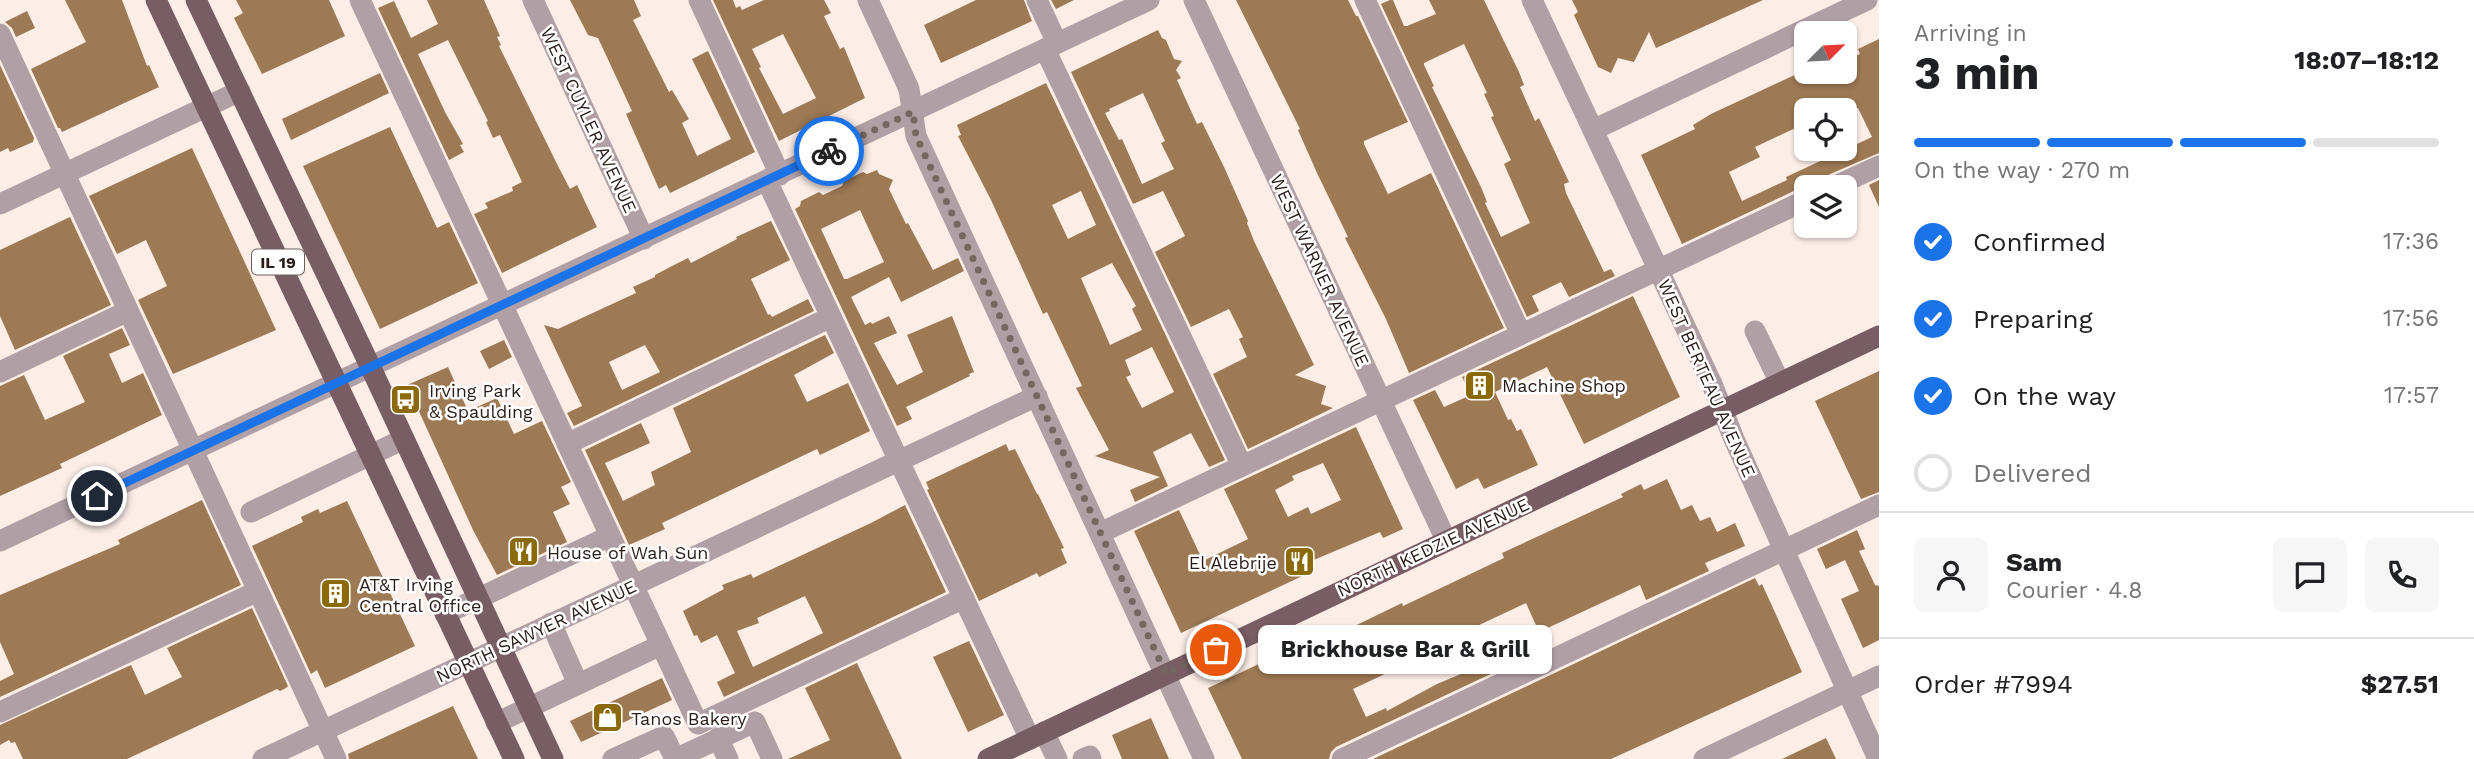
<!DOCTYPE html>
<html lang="en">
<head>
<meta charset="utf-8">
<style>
	body { margin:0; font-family:"Work Sans",sans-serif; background:#f6f6f6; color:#202124; height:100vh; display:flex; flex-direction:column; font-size:26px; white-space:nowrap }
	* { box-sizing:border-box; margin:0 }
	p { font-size:23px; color:#757577 }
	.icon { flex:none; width:38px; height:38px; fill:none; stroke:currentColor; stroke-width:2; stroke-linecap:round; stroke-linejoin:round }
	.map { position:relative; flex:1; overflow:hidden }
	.side { display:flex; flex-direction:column; background:#fff; width:595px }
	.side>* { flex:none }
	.needle { width:46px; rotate:66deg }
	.fabs { position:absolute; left:1794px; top:21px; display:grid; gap:14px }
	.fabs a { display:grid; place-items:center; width:63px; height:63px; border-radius:10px; background:#fff; box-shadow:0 2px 5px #0004; font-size:35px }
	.pin { position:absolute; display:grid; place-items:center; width:60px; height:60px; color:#fff; margin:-30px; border:4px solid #fff; border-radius:50%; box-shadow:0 2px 7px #0007 }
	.courier { position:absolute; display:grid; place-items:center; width:70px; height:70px; margin:-35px; border:5px solid #1a73e8; border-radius:50%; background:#fff; color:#222; box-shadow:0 2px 9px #0007 }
	.bubble { position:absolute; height:49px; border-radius:10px; background:#fff; box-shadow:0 2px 5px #0004; font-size:23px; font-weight:700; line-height:49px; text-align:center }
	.overview em { font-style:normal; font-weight:700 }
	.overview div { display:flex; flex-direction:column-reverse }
	.overview { display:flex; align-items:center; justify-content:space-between; height:119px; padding:0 35px }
	h1 { font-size:46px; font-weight:700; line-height:52px }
	.bar { display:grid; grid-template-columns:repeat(4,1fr); gap:10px 7px; align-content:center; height:84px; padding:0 35px }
	.bar i { height:9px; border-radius:5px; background:#e0e0e0 }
	.bar .selected { background:#1a73e8 }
	.bar p { grid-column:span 4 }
	.line { display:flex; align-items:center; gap:18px; padding:0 35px; border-top:2px solid #e0e0e0 }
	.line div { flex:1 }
	.round { display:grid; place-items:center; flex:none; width:74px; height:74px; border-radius:10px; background:#f6f6f6 }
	ol { padding:0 35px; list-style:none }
	li { display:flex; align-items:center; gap:21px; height:77px }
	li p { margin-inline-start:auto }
	li .icon { padding:7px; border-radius:50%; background:#1a73e8; color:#fff; stroke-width:4 }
	li:last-child { color:#757577 }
	li i { width:38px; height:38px; border:4px solid #e0e0e0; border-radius:50% }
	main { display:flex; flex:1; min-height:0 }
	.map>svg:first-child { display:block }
	.building { fill:#9d7954; fill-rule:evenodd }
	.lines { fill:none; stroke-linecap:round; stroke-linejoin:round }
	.minor { stroke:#b09fa4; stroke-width:21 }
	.major { stroke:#795d65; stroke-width:21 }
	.done { stroke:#746660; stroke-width:7; stroke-dasharray:0 12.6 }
	.route { stroke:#1a73e8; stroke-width:9 }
	.labels { text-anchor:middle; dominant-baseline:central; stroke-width:5; stroke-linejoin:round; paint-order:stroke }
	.shield { fill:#fff; stroke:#6a615d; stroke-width:2 }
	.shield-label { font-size:16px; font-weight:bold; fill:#2a1d18 }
	.street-label { font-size:18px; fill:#2a1d18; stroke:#fff }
	.poi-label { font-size:18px; fill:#2a1d18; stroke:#fff; text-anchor:start }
</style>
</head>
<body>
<main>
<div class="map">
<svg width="1879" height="759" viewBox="0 0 1879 759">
	<rect width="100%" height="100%" fill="#fcede7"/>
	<g class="building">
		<polygon points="65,0 122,0 147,66 149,65 159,87 62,132 60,128 58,128 31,69 86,42"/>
		<polygon points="236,0 329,0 345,36 262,74 234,18 243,13"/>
		<polygon points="427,0 484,0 500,36 497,37 501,45 499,46 558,166 570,189 577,185 597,227 502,273 474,214 488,208 485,203 513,191 512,187 522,182 500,135 493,138 486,122 488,121 448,40 418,54 445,112 463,144 460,145 464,152 449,160 378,8 394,1 411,38 438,24"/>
		<polygon points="570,0 634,0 641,16 633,20 669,92 672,90 689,119 682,123 697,156 731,139 692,59 708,51 755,152 670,193 666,185 659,189 626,114 632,111 598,38 588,35"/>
		<path d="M713 0H733L736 8 740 6 742 10 764 0H824L831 13 824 16 840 49 844 47 865 98 779 141ZM783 34 816 98 783 114 759 68 761 67 752 49Z"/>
		<polygon points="976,0 1024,0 1032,21 941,63 924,25"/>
		<polygon points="1051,0 1074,0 1056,9"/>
		<polygon points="1236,0 1348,0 1356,16 1358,16 1408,122 1364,141 1364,144 1388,194 1431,173 1504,328 1409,373 1386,319 1345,238 1348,237 1317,173 1298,130 1300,129"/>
		<path d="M1390 0H1393L1404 26H1407L1436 14 1429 0H1484L1519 72 1524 85 1520 87 1535 121 1539 118 1569 182 1564 184 1566 193 1604 272 1611 269 1615 276 1569 297 1561 282 1532 296 1539 311 1527 317 1381 4ZM1464 44 1487 93 1484 94 1494 116 1491 117 1511 160 1504 164 1530 223 1501 237 1485 203 1487 202 1481 187 1432 87 1434 86 1424 65V63Z"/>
		<polygon points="1572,0 1763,0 1656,48 1649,32 1634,62 1618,58 1611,73 1598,67 1574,15 1578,12"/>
		<polygon points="27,11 35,28 16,37 12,28 5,22"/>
		<path d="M1158 30 1162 38 1166 40 1174 59 1182 61 1176 70 1181 78 1177 80 1197 124 1202 122 1224 167 1248 221 1247 223 1254 241 1314 365 1295 375 1326 386 1321 404 1333 408 1248 449 1213 374 1247 357 1239 339 1243 337 1229 309 1191 327 1155 252 1185 236 1163 191 1133 204 1071 72ZM1143 93 1165 141 1161 143 1174 169 1142 184 1122 139 1119 140 1105 113 1110 111 1109 109Z"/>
		<path d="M1879 39V153L1828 175 1821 183 1813 187 1800 188 1682 244 1641 155 1695 129 1693 125 1711 114 1801 72H1844V61L1860 54 1858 49ZM1858 108 1872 137 1786 177 1787 180 1742 201 1729 172 1760 157 1755 147 1806 123V110H1844V115Z"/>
		<polygon points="0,65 34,138 33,142 10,152 8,148 0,152"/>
		<polygon points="380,73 389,93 291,140 282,119"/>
		<path d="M1046 83 1225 460 1209 467 1191 433 1153 452 1168 486 1135 502 1130 490 1160 477 1095 456 1109 450 1076 388 1082 386 1047 312 1043 314 991 200 958 136 961 135 957 125ZM1081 191 1096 225 1068 239 1052 205ZM1112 263 1136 306 1132 309 1142 330 1110 345 1081 278ZM1152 347 1174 392 1142 408 1126 377 1131 375 1125 360Z"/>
		<polygon points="390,127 437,228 449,222 478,283 380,329 303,166"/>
		<polygon points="192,148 276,330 173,374 138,300 167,286 146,240 117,254 89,196"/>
		<path d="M877 170 879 174 893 180 889 189 906 224 908 223 933 270 958 258 964 271 901 302 889 277 851 297 865 325 871 322 872 324 889 316 897 333 874 343 897 385 923 372 907 335 952 316 974 372 969 374 970 376 906 407 912 419 897 426 795 209 800 206 801 201 819 192 823 195 842 186 844 181 863 172 867 174ZM860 210 884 262 847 279H844L821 229Z"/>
		<polygon points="1879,180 1879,207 1869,185"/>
		<polygon points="70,217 111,305 15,350 0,316 0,250"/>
		<path d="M771 221 790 260 751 279 768 315 770 314 772 317 808 299 814 311 574 426 567 413 582 406 544 325 558 329 636 293 633 287 655 277V275L674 265 688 258 691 263 737 239 736 237ZM645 345 660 372 622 390 609 362Z"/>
		<polygon points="1633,296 1680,397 1584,444 1547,367 1495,392 1508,420 1511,419 1517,431 1521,429 1538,465 1484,489 1478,478 1456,489 1413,400 1435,390 1444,407 1471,395 1462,377"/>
		<polygon points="122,328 130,345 109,354 122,383 143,373 162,415 60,464 62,468 0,496 0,386 24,375 45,420 85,402 63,356"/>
		<polygon points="825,335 834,353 794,375 807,402 848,383 870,431 820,455 817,449 662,523 665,529 629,545 585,450 641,423 650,443 605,463 623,501 655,485 651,472 691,452 673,408"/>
		<polygon points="504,340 512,357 489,369 480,351"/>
		<polygon points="448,367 468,411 497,398 514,434 542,421 571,482 561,487 570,504 553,512 567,542 497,575 473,530 407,385"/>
		<polygon points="1879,371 1879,492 1861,499 1815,401"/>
		<path d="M1356 427 1403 529 1383 538 1380 532 1309 562 1313 571 1181 633 1134 531 1179 510 1203 561 1248 539 1224 489ZM1323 463 1341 500 1311 514 1308 507 1288 517 1275 490 1294 480 1292 476Z"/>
		<polygon points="1006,444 1009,451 1015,449 1037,494 1038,494 1064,548 1061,549 1067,563 1039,577 1037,573 979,601 927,490 929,489 926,482"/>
		<polygon points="1667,479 1681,510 1692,505 1700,521 1710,517 1717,532 1735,523 1745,546 1705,563 1709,571 1646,600 1640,585 1539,632 1526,603 1424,651 1425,655 1353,689 1366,717 1386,708 1387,711 1437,684 1487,663 1533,638 1539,651 1336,747 1331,752 1329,759 1242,759 1208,688 1331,630 1334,636 1402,603 1403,606 1504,558 1502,553 1623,497 1621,494 1641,484 1644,490"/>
		<polygon points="202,500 241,585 0,697 0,681 14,674 0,642 0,595 120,544 118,540"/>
		<polygon points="347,501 415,646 325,688 317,670 311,674 252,546 303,522 301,517 318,509 320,513"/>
		<path d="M905 505 946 592 724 697 717 682 735 673 717 635 701 643 697 635 694 636 683 611 724 589 722 585 751 574 753 578 871 523ZM805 596 823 633 753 667 737 631 759 623 757 618Z"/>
		<polygon points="1857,530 1865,549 1859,551 1875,585 1879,586 1879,640 1863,648 1841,599 1859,591 1845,560 1826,569 1817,549"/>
		<polygon points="1755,578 1759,586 1762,584 1802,672 1611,759 1373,759"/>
		<polygon points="252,608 288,686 286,688 280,691 277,689 127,759 23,759 15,742 11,743 9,740 0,745 0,725 131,665 145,695 182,677 167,648"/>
		<polygon points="969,641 1004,715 968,732 933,657"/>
		<polygon points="857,663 902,759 788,759 830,740 805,688"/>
		<polygon points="662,678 672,700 581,742 570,721"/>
		<polygon points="453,706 478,759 349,759 348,754"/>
		<polygon points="1151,718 1169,759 1122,759 1112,735"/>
		<polygon points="1826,738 1836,759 1782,759"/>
	</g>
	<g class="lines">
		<g class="minor">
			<polyline points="360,0 698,724 964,598"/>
			<polyline points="533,0 644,239"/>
			<polyline points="699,0 780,175"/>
			<polyline points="868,0 909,89 916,136 1204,759"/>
			<polyline points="1037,0 1057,43"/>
			<polyline points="1194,0 1446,540"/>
			<polyline points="1365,0 1521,334"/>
			<polyline points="1532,0 1712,384 1734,439 1878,759"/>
			<polyline points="0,34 336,759"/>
			<polyline points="1045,49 1242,466"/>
			<polyline points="1593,130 1867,0"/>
			<polyline points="767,181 1030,739"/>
			<polyline points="1833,187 1879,166"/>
			<polyline points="0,204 240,91"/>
			<polyline points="1755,331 1780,383"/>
			<polyline points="0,372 128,311"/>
			<polyline points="567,444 831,317"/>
			<polyline points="251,512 404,439"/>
			<polyline points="1100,533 1806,200"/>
			<polyline points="0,541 1149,0"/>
			<polyline points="445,614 610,536"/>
			<polyline points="551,623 578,684"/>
			<polyline points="0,712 258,591"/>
			<polyline points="496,723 661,645"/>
			<polyline points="1044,732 1057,759"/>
			<polyline points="718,738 728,759"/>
			<polyline points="263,759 1037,396"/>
			<polyline points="613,759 664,736 675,759 755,722 772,759"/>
			<polyline points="1083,759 1090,756 1091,759"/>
			<polyline points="1342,759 1879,505"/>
			<polyline points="1704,759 1879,676"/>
		</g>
		<g class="major">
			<polyline points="156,0 514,759"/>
			<polyline points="196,0 371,368 553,759"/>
			<polyline points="988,759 1879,336"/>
		</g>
	</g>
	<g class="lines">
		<polyline class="done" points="829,151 913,112 916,136 1166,674 1216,650"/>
		<polyline class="route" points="97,496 829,151"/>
	</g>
	<defs>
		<symbol id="building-square" viewBox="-11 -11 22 22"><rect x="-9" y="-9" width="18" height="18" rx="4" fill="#8c6a0b" stroke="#fff"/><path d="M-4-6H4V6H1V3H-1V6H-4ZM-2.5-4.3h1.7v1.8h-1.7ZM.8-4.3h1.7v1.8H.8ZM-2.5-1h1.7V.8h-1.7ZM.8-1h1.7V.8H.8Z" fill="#fff"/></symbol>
		<symbol id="bus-square" viewBox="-11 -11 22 22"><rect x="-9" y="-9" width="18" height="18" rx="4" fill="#8c6a0b" stroke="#fff"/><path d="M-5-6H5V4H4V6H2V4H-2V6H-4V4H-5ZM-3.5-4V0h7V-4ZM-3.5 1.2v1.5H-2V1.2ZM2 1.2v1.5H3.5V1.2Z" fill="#fff"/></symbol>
		<symbol id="restaurant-square" viewBox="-11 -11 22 22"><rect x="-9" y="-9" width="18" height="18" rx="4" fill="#8c6a0b" stroke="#fff"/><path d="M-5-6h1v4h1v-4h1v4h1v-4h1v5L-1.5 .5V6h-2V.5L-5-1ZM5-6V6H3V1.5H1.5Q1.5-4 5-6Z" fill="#fff"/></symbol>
		<symbol id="shop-square" viewBox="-11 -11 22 22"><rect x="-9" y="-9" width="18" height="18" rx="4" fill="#8c6a0b" stroke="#fff"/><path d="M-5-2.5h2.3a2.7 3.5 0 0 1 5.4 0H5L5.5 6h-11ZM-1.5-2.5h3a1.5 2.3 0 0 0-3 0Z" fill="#fff"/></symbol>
	</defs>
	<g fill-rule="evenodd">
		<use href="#building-square" x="1462" y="368" width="35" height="35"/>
		<use href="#bus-square" x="388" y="382" width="35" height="35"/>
		<use href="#restaurant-square" x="506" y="534" width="35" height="35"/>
		<use href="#restaurant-square" x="1282" y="544" width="35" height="35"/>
		<use href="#building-square" x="318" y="576" width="35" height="35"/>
		<use href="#shop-square" x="590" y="700" width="35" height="35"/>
	</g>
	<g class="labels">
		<rect class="shield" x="252" y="249.5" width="52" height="25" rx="5"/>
		<g class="shield-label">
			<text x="278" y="262">IL 19</text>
		</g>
		<g class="street-label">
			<text transform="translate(589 120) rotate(65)">WEST CUYLER AVENUE</text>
			<text transform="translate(1320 270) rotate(65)">WEST WARNER AVENUE</text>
			<text transform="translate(1707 378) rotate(66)">WEST BERTEAU AVENUE</text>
			<text transform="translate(1433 547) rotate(-25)">NORTH KEDZIE AVENUE</text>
			<text transform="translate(536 631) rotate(-25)">NORTH SAWYER AVENUE</text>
		</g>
		<g class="poi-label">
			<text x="1502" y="385">Machine Shop</text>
			<text x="429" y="390">Irving Park<tspan x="429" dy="21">&amp; Spaulding</tspan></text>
			<text x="547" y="552">House of Wah Sun</text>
			<text x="1277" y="562" text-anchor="end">El Alebrije</text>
			<text x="359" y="584">AT&amp;T Irving<tspan x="359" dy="21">Central Office</tspan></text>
			<text x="631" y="718">Tanos Bakery</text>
		</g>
	</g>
</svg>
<div class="fabs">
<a><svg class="needle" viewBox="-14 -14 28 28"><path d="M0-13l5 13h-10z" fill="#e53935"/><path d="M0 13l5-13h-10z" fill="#757577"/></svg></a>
<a><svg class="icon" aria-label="locate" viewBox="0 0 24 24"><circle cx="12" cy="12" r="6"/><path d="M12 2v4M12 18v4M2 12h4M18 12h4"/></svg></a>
<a><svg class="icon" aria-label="layers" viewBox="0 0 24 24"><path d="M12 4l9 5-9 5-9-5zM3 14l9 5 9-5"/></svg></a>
</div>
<div class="pin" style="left:1216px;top:650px;background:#ea580c"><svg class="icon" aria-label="bag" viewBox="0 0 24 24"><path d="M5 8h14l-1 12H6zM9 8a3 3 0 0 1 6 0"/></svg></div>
<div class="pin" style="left:97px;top:496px;background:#1f2937"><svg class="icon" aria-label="home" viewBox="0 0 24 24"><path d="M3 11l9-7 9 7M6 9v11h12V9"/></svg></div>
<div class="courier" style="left:829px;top:151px"><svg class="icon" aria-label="bike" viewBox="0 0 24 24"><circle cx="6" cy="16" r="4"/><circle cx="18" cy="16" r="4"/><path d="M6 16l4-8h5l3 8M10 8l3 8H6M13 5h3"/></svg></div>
<div class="bubble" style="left:1258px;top:625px;width:294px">Brickhouse Bar &amp; Grill</div>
</div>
<section class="side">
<div class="overview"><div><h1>3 min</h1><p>Arriving in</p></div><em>18:07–18:12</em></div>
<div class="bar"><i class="selected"></i><i class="selected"></i><i class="selected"></i><i></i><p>On the way · 270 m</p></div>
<ol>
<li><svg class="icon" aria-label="check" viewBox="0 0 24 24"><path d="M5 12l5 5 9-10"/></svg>Confirmed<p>17:36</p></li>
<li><svg class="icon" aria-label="check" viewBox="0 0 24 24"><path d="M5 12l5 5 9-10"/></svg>Preparing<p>17:56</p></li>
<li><svg class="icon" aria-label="check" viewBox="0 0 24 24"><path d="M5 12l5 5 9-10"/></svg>On the way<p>17:57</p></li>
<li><i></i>Delivered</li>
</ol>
<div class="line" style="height:126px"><a class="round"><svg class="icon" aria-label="person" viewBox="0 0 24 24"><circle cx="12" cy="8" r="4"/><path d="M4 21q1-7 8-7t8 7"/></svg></a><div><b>Sam</b><p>Courier · 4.8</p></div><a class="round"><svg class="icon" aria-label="chat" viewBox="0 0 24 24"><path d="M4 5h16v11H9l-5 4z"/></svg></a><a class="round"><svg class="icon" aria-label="phone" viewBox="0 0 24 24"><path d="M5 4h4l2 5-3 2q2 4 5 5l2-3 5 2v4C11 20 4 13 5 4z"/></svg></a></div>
<div class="line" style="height:91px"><div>Order #7994</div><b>$27.51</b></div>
</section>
</main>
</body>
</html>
